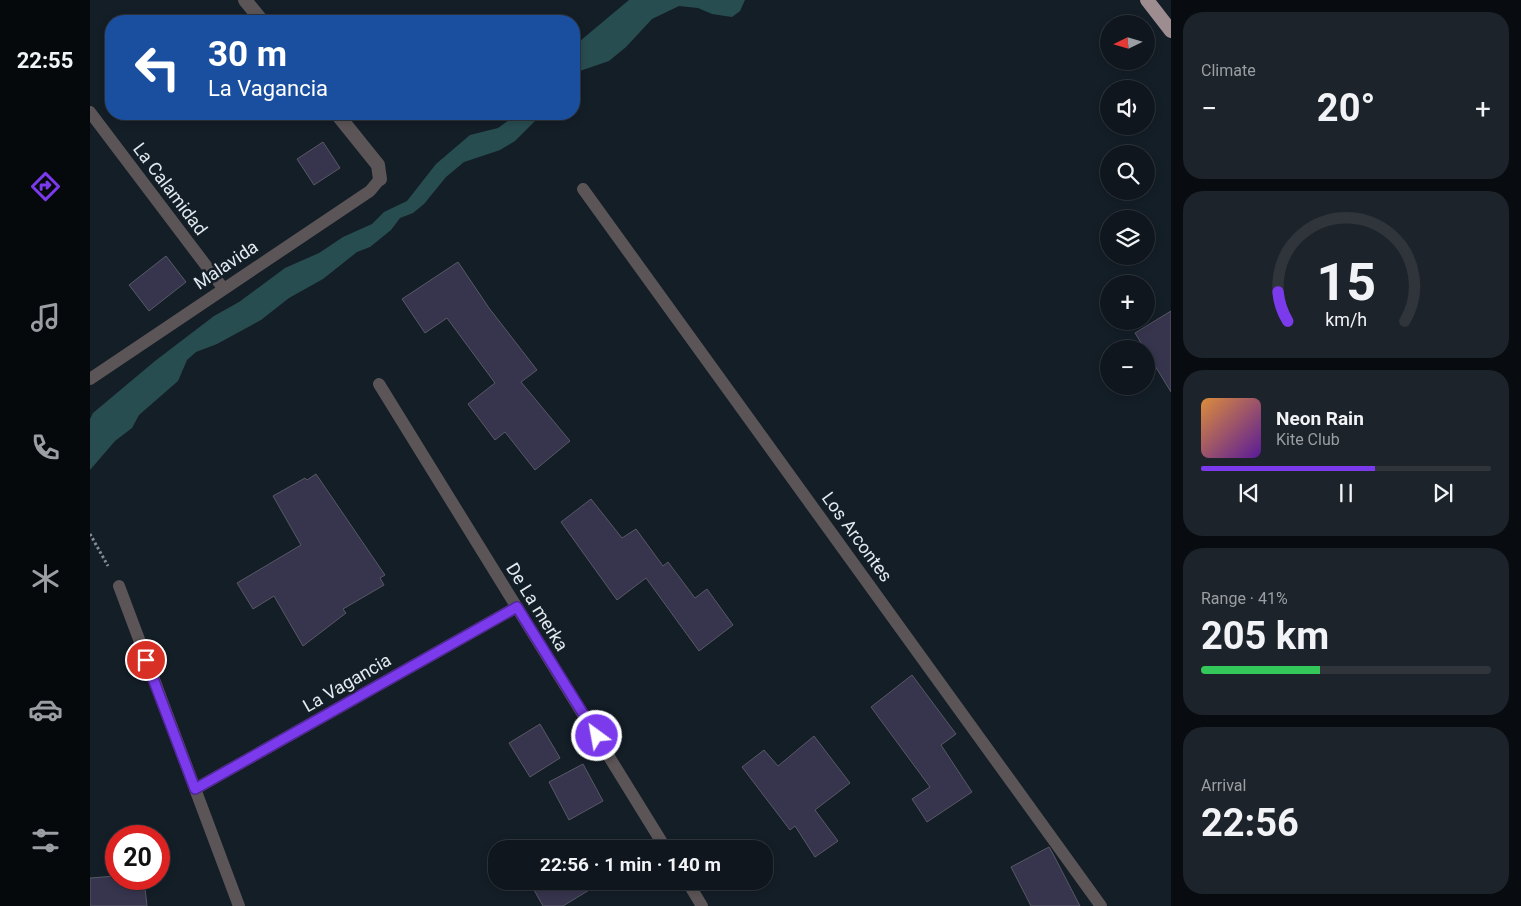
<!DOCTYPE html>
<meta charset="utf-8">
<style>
body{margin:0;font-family:Roboto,sans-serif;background:#1d232a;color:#f1f3f6;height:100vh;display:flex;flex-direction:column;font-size:19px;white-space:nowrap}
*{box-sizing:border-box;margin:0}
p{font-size:16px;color:#9b9fa4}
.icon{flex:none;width:28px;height:28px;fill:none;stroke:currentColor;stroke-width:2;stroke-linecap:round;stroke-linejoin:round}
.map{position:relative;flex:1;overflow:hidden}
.panel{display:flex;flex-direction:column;gap:12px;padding:12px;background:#080c10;width:350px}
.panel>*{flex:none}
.hud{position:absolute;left:15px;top:15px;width:475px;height:105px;border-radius:20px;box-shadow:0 2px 8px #0003,0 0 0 1px #2f353b;background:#1a4fa0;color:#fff;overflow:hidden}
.needle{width:32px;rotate:265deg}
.controls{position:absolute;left:1010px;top:15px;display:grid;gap:10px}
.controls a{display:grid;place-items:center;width:55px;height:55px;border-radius:50%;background:#0f161d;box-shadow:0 2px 8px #0003,0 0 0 1px #2f353b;font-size:25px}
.speed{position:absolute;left:15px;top:825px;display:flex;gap:10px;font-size:25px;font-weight:700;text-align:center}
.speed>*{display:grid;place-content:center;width:65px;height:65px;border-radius:50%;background:#0f161d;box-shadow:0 2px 8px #0003,0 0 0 1px #2f353b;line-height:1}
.speed .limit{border:8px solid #d22;background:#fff;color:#111}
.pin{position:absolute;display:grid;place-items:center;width:42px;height:42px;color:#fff;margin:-21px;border:2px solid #fff;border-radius:50%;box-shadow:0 1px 5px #0007}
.me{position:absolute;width:55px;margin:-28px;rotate:328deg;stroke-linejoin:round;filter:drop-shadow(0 0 4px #0008)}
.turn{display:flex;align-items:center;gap:18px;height:105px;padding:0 20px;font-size:22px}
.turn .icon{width:65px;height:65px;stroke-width:2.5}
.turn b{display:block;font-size:35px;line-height:42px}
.big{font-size:38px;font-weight:700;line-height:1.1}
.panel .card{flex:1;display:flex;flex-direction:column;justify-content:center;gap:8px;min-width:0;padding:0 18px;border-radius:20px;background:#1d232a}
.panel .dial{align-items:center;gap:0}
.dial svg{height:130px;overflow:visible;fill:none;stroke:#2f353b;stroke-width:7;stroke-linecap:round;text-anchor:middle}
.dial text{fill:#f1f3f6;stroke:none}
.song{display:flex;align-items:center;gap:15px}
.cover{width:60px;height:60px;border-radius:8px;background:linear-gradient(135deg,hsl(30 70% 55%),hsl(270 70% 35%))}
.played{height:5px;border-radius:2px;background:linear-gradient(90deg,#7c3aed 60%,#2f353b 60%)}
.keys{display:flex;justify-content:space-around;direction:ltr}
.heat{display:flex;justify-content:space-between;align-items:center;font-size:28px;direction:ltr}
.charge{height:8px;border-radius:4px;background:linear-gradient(90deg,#34c759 41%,#2f353b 0)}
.trip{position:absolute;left:398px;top:840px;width:285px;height:50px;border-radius:20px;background:#0f161d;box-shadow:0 2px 8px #0003,0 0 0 1px #2f353b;font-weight:700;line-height:50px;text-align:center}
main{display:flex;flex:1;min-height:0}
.tab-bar{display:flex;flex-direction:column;width:90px;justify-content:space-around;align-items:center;background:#06090c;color:#9b9fa4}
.tab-bar .icon{width:35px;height:35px}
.tab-bar .active{color:#7c3aed}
.tab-bar b{font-size:22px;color:#f1f3f6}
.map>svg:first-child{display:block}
.water{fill:#284d51}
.building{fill:#37354e;stroke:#585866}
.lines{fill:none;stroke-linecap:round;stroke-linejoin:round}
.path{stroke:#858d94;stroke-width:3;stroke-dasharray:2.5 2.5;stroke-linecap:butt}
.service{stroke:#5c5557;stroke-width:12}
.minor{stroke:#5c5557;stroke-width:14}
.primary{stroke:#9d8d91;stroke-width:14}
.route-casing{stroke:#51269a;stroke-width:12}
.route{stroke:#7c3aed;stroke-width:9}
.labels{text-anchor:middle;stroke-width:5;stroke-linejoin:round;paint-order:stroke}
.street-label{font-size:18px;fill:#e2e9ef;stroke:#141e27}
</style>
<main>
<nav class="tab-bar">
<b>22:55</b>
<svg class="icon active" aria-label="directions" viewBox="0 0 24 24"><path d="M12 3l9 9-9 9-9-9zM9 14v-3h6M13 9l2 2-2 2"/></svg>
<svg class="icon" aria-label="music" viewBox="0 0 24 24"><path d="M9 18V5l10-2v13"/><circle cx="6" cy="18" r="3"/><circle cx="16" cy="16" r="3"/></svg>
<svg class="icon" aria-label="phone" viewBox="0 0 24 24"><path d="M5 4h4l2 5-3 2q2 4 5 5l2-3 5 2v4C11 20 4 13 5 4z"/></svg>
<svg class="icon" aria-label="climate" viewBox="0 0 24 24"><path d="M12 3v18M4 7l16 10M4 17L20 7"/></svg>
<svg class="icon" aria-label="car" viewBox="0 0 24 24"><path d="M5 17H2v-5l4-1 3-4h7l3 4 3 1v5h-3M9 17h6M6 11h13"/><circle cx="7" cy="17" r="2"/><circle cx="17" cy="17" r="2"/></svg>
<svg class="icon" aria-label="filters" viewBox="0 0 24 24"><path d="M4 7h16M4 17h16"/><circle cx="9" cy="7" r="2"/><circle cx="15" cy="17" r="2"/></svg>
</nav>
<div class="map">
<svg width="1081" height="906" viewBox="0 0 1081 906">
<rect width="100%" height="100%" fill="#141e27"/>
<g class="water">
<path d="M539,0H655L650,11L642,17L622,14L608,8L589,6L562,19L536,47L519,61L487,72L484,76V46Z"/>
<path d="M427,114H452L425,141L410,150L374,162L356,177L334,204L323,213L310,218L301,230L280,247L267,252L233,279L199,298L171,320L127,344L106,352L97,360L88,381L49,415L42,428L25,441L0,470V419L3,413L65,361L124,316L149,302L195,268L229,253L253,237L282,224L294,212L317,201L346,164L380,135L408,128Z"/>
</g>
<g class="building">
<path d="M233,142L250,168L224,185L207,159Z"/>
<path d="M76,256L96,282L59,311L39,285Z"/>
<path d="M368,262L399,308L447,370L431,382L480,441L445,470L415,432L405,440L378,404L405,383L357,318L335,333L312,299Z"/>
<path d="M1081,311V392L1045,333Z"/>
<path d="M226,474L295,575L290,578L294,585L253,609L256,613L213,646L184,596L163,609L147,583L211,545L183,496L215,478L217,480Z"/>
<path d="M501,499L532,538L546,529L573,566L578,562L605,598L617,589L643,625L609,651L556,578L527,600L471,522Z"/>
<path d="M822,675L866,734L851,745L882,792L837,822L822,799L840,787L781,707Z"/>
<path d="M450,724L470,758L440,777L419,743Z"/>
<path d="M724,736L760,783L725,810L748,841L725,857L705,826L700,830L652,767L674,750L688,766Z"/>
<path d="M493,764L513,801L479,820L459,782Z"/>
<path d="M959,847L962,852L990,906H941L921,867Z"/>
<path d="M26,876V879H54L57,906H0V878Z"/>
<path d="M439,881H514L473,906H453Z"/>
</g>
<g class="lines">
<path class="path" d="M0,534L18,566"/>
<g class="service">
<path d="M0,112L133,288"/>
<path d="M493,189L1011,906"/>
<path d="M0,379L280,191L290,179"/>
<path d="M289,384L576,849"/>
<path d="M29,586L149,906"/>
<path d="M105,789L427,607"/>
<path d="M597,881L612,906"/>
</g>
<g class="minor">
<path d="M155,0L172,21"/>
<path d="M247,114L288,165L290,179"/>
</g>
<path class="primary" d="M1057,0L1081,31"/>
</g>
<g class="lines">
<defs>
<path id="route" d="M56,660L105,789L427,607L507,736"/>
</defs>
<use href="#route" class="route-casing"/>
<use href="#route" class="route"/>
</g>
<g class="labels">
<g class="street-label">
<text transform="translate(80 189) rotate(53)" y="6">La Calamidad</text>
<text transform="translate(136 265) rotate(-34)" y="6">Malavida</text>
<text transform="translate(767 537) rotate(54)" y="6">Los Arcontes</text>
<text transform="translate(447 607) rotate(58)" y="6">De La merka</text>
<text transform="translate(257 683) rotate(-30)" y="6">La Vagancia</text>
</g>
</g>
</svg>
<div class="controls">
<a><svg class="needle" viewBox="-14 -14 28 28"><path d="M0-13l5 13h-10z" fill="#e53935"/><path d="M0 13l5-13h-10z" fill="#9b9fa4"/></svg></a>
<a><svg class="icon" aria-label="sound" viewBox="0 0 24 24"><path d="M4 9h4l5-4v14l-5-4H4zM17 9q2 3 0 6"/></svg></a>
<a><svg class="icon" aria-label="search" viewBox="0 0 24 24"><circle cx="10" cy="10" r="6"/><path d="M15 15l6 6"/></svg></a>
<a><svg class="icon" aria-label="layers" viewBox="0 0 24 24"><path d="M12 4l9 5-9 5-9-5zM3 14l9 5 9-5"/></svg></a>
<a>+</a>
<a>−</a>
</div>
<div class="speed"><div class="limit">20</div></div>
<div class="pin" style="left:56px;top:660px;background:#d93025"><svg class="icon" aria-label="arrive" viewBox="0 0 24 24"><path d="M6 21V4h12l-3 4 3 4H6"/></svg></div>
<svg class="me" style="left:507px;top:736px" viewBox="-20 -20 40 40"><circle r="17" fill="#7c3aed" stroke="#fff" stroke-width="3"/><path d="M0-11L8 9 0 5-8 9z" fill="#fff"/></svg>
<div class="trip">22:56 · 1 min · 140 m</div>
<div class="hud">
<div class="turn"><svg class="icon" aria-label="left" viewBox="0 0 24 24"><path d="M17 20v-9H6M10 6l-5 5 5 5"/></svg><div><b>30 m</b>La Vagancia</div></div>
</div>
</div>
<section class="panel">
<div class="card"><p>Climate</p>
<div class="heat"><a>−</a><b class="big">20°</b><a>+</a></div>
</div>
<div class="card dial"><svg viewBox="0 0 100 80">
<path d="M14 69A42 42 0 1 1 86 69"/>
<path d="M14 69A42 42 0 0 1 8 51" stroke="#7c3aed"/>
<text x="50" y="56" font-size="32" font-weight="700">15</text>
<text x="50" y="72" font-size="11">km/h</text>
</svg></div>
<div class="card">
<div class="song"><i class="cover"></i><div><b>Neon Rain</b><p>Kite Club</p></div></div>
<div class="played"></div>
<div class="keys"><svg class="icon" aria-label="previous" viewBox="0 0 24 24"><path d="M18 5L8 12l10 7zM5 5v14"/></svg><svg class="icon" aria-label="pause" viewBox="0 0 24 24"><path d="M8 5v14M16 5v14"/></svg><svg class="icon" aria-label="next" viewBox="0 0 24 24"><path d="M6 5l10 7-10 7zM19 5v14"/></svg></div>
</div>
<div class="card"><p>Range · 41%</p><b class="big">205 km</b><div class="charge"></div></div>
<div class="card"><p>Arrival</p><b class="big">22:56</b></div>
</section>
</main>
